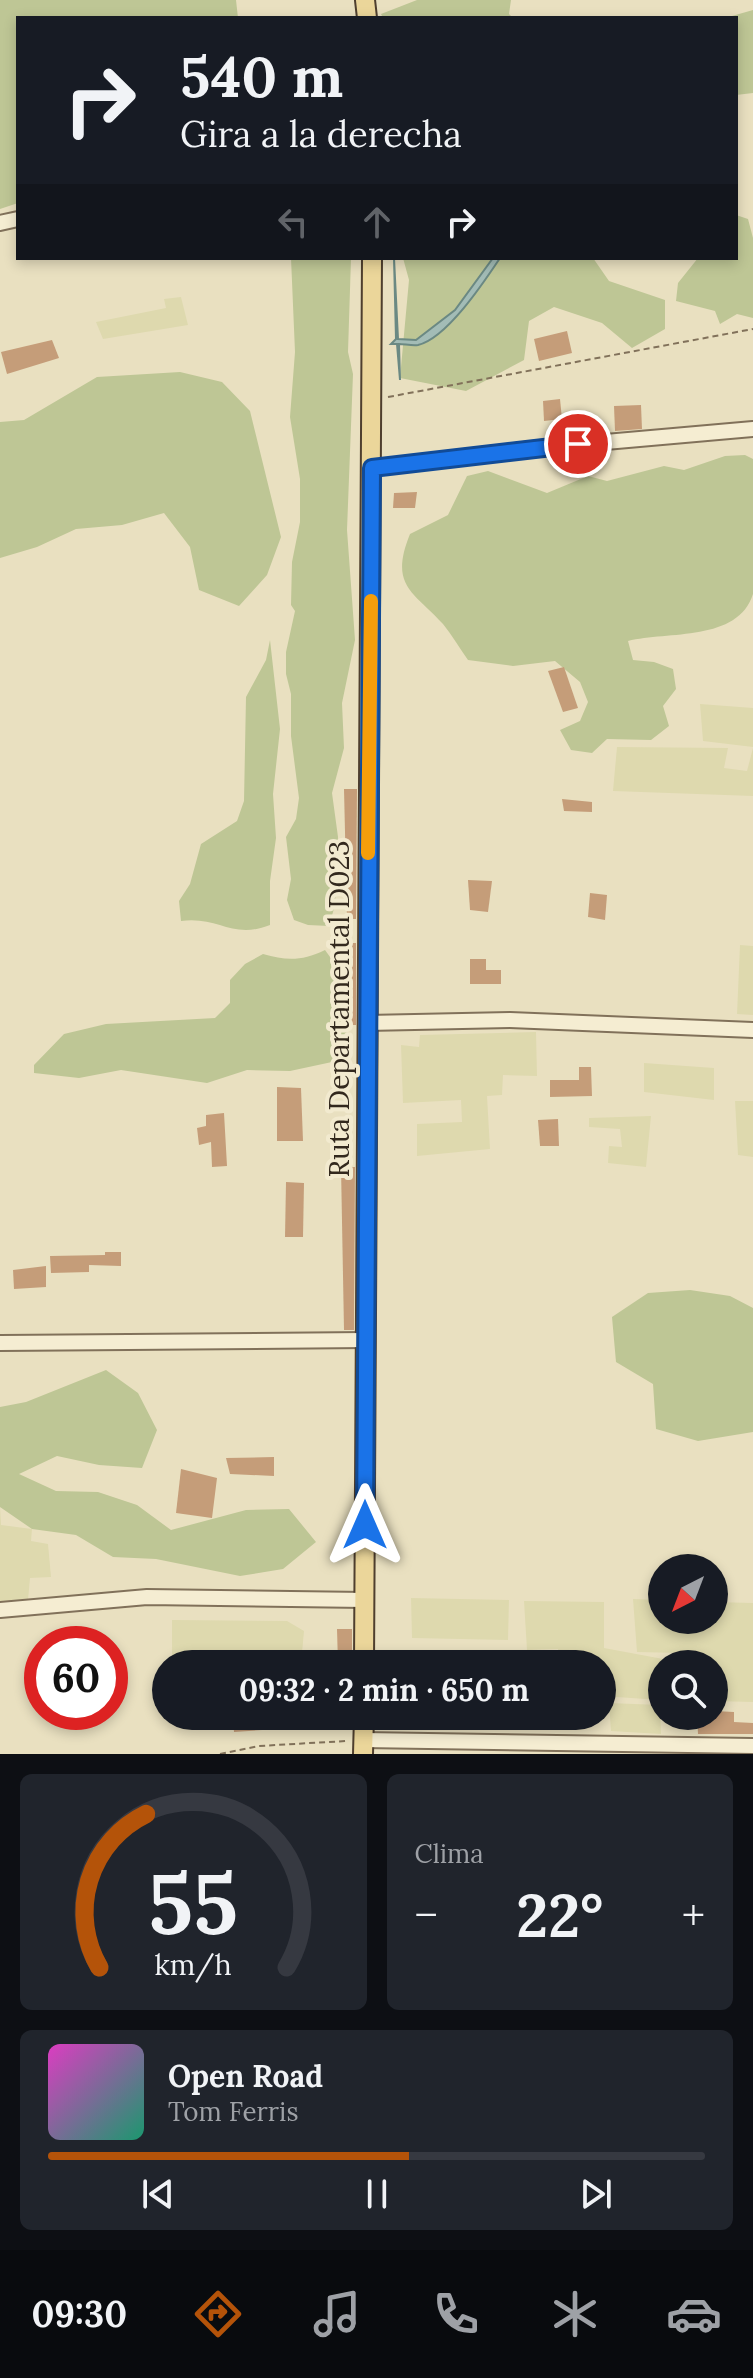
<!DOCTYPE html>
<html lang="es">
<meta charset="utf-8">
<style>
body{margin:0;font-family:Lora,serif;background:#20242c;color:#f1f3f6;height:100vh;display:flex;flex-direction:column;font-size:30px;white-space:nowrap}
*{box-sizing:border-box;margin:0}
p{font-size:26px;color:#9ea1a6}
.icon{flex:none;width:44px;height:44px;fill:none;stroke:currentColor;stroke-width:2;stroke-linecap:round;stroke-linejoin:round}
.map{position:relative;height:1754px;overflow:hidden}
.sheet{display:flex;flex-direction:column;gap:20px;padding:20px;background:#0d0f14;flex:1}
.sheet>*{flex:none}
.hud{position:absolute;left:16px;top:16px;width:722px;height:244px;border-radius:0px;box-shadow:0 4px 12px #0003;background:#171b24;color:#f1f3f6;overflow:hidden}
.needle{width:52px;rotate:222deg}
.tools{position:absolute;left:648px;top:1554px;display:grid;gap:16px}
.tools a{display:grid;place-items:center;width:80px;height:80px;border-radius:50%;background:#171b24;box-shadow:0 4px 12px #0003;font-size:40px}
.speed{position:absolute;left:24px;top:1626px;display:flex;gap:16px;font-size:40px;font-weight:700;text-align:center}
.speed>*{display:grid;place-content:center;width:104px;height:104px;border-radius:50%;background:#171b24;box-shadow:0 4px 12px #0003;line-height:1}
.speed .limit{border:12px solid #d22;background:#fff;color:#111}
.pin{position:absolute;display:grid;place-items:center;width:68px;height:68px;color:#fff;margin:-34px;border:4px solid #fff;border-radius:50%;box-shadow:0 2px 8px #0007}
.me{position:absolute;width:88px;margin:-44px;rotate:0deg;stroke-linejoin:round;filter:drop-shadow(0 0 6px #0008)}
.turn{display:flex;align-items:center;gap:28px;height:168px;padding:0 32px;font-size:36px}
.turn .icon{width:104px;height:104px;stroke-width:2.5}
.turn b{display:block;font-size:56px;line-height:68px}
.lanes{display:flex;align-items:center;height:76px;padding:0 32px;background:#0003;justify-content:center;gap:40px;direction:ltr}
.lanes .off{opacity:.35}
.big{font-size:60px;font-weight:700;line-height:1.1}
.sheet .tile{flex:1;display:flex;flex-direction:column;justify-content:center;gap:12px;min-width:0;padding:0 28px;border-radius:12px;background:#20242c}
.sheet .dial{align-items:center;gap:0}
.dial svg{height:208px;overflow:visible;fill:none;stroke:#363941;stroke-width:7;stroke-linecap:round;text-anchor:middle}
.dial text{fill:#f1f3f6;stroke:none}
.song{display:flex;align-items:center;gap:24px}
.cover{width:96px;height:96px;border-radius:12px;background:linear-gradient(135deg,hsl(310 70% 55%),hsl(160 70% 35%))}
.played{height:8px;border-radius:4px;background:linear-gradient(90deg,#b45309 55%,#363941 55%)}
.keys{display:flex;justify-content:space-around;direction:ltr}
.heat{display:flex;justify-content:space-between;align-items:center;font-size:44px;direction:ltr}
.sheet .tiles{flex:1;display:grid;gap:20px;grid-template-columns:1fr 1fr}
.tile:last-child{grid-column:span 2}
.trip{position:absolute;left:152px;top:1650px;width:464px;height:80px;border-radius:40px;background:#171b24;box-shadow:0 4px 12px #0003;font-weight:700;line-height:80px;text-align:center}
.tabs{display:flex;height:128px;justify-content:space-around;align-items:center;background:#090b0e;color:#9ea1a6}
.tabs .icon{width:56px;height:56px}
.tabs .selected{color:#b45309}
.tabs b{font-size:36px;color:#f1f3f6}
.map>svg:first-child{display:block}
.farmland{fill:#ded9ae}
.green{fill:#bec695}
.water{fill:#a3bcb6;stroke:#6b8983;stroke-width:2}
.building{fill:#c59d79}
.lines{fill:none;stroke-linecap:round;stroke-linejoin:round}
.minor-casing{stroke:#81715a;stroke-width:18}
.major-casing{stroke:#4f3f2e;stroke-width:22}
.path{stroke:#81715a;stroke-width:2;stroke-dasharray:6 4;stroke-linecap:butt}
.minor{stroke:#f5edd2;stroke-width:14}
.major{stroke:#ebd69a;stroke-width:18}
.route-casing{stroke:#114b97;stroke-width:20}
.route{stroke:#1a73e8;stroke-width:14}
.slow{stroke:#f59e0b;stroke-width:14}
.labels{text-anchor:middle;stroke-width:8;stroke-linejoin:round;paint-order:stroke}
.street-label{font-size:28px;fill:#32281d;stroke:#f2eacf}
</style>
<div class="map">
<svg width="753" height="1754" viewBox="0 0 753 1754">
<rect width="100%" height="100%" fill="#e9e0c0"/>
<g class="farmland">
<path d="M181,297L188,325L103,339L96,322L166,308L164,299Z"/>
<path d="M700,704L753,708V747L703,741Z"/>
<path d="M617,747L728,748L724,768L747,771L753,748V796L613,791Z"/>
<path d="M740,945L753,946V1015L737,1014Z"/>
<path d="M536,1032L537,1076L503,1075L502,1095L487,1096L490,1149L417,1156V1124L462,1122L461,1100L403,1103L401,1045L419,1047L420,1035Z"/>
<path d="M644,1063L714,1068V1100L644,1092Z"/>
<path d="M735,1101H753V1157L738,1155Z"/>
<path d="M651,1116L646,1167L608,1163L609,1146L622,1147L620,1129L589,1127V1118Z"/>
<path d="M0,1507L1,1525L32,1529L31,1541L48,1544L51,1577L30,1578L28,1600L0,1602Z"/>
<path d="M411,1598L509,1600L508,1640L412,1638Z"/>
<path d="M633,1599L662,1600V1620H714V1602L753,1603V1702L714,1701V1664H682V1653L637,1652Z"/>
<path d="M524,1601L604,1602V1648L663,1659L660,1700L602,1696V1664H561L558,1649L527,1650Z"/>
<path d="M172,1620L287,1621L304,1631L301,1664H240L241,1653L172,1661Z"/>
<path d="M609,1703L660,1705L661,1734L611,1731Z"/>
</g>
<g class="green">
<path d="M0,0H236L238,18H18V203L0,209Z"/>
<path d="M417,0H511L509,14L513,18H383L381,14Z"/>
<path d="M753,10V93L736,95V18H725Z"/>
<path d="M736,215L748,219L753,238V318L737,314L720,324L715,311L676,301L678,283L698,258H736Z"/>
<path d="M291,258H351L348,352L353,374L347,530L355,640L342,703L344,748L332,793L338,837L335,905L329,926L308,925L294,920L287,900L291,879L286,837L296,819L299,798L291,736V694L286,674V652L295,611L291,605L292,562L300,522V479L290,417L295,352Z"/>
<path d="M403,258H593L609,281L665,300V329L632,348L602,323L554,307L529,321L524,360L466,391L400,378L409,280Z"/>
<path d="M180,372L222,382L250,411L281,537L267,575L239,606L199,590L190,547L164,513L122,525L76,529L37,547L0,558V422L24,420L97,377Z"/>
<path d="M745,455L753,459V594C738,642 668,631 628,641L633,660L654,662L673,669L676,689L663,706L669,726L651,740L607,739L592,753L571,750L560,730L580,721L588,702L580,682L555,661L513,666L468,660C460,649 452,635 443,624C413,591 389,586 410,534L448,515L467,476L488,471L547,493L588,476L607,481L664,466L684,470L725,456Z"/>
<path d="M270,640L280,729L273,794L276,838L270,881V925C232,940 219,916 181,921L179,901L190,884L201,844L237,821L244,801L246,697L266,660Z"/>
<path d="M325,950L338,968L332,1008L345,1025L349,1048L332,1062L290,1071L247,1070L207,1083L121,1070L79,1078L34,1073V1065L64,1034L106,1024L215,1018L230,1003V980L245,964L263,954C287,961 302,961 325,950Z"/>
<path d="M690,1290L730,1296L753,1308V1432L698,1441L656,1429L653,1384L616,1362L612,1317L648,1293Z"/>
<path d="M106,1370L138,1393L157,1430L142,1468L99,1465L57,1456L19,1474L56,1491L98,1492L137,1505L171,1530L246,1510L289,1509L316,1542L283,1569L240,1576L156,1559L113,1557L76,1535L32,1529L0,1507V1407L26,1402Z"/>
</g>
<path class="water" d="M394,258L398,339L416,340L455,310L493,258H500C484,282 447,338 418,345C413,346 404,344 399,344L400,380L397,344H391L396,339Z"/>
<g class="building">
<path d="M567,331L572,353L539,361L534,339Z"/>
<path d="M52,340L59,358L7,374L1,352Z"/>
<path d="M560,399L562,419L544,421L543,401Z"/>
<path d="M641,405L642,429L615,431L614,406Z"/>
<path d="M417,492L415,508H393L394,493Z"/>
<path d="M564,667L578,708L563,712L548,671Z"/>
<path d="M344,789H357L356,919H347Z"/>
<path d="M562,799L592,802V812L564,811Z"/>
<path d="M468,880L492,881L488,912L470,910Z"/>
<path d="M590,893L607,895L605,920L588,917Z"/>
<path d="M342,943H356V1025H344Z"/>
<path d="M470,959H486V970H501V984H470Z"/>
<path d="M579,1067H591L592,1096L550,1097V1080H579Z"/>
<path d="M277,1087L301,1088L303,1141H277Z"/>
<path d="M224,1113L227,1166L212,1167L211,1142L199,1145L197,1128L206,1126V1115Z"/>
<path d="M558,1119L559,1146H540L538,1120Z"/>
<path d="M341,1167H355L354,1330H344Z"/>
<path d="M286,1182L304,1183L303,1237H285Z"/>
<path d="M105,1252H121V1266L89,1265V1272L51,1273L50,1256L105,1255Z"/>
<path d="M46,1266V1287L14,1289L13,1270Z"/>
<path d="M274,1457V1476L230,1474L226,1458Z"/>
<path d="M181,1469L217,1478L212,1518L176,1513Z"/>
<path d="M337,1629H352V1664H338Z"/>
<path d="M715,1711L734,1712V1722L753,1723V1734H698L697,1716H715Z"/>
<path d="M261,1716L262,1730L234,1732L233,1717Z"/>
</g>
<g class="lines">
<defs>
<g id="minor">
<path d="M0,223L18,219"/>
<path d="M372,468L549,447L753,429"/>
<path d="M367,1023L510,1020L753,1030"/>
<path d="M0,1343L366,1340"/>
<path d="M0,1610L147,1597L365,1600"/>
<path d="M363,1740L753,1746"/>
</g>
<g id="major">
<path d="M365,0L367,18"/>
<path d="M364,1664L372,258"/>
<path d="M363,1754L364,1716"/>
</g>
</defs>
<use href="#minor" class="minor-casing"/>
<use href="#major" class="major-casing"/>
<g class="path">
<path d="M388,397L753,329"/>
<path d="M220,1754L259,1746L346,1741"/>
</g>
<use href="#minor" class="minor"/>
<use href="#major" class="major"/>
</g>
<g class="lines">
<defs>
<path id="route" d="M365,1525L372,468L578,444"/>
</defs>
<use href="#route" class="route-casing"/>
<use href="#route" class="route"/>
<path class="slow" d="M368,853L371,601"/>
</g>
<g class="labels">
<g class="street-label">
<text transform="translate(339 1009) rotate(-90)" y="10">Ruta Departamental D023</text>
</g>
</g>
</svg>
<div class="tools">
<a><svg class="needle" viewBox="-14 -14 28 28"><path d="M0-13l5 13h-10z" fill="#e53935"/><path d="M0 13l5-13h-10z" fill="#9ea1a6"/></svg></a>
<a><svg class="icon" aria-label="search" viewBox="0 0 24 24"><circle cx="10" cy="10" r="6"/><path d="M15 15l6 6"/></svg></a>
</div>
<div class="speed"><div class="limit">60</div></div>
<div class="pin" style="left:578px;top:444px;background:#d93025"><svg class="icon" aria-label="arrive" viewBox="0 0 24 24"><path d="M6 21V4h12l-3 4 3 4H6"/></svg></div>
<svg class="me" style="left:365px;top:1525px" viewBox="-20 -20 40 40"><path d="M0-17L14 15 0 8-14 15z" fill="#1a73e8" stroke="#fff" stroke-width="4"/></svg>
<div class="trip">09:32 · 2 min · 650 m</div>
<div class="hud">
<div class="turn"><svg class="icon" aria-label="right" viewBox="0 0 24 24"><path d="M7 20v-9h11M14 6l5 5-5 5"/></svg><div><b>540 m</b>Gira a la derecha</div></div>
<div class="lanes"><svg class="icon off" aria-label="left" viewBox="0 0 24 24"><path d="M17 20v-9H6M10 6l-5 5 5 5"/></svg><svg class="icon off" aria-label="ahead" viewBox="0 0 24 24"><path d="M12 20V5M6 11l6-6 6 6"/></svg><svg class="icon" aria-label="right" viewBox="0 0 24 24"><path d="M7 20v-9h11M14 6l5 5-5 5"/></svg></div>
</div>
</div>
<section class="sheet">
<div class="tiles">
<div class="tile dial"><svg viewBox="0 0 100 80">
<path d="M14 69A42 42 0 1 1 86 69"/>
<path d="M14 69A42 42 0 0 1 32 10" stroke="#b45309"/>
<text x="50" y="56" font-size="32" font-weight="700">55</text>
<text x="50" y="72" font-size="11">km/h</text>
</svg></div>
<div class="tile"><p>Clima</p>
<div class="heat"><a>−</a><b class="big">22°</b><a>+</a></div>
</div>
<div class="tile">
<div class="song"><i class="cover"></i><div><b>Open Road</b><p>Tom Ferris</p></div></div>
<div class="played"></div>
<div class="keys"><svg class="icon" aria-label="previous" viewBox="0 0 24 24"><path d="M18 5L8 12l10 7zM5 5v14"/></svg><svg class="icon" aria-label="pause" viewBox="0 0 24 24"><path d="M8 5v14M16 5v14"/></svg><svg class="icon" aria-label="next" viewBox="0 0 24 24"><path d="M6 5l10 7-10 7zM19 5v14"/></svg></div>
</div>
</div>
</section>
<nav class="tabs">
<b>09:30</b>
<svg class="icon selected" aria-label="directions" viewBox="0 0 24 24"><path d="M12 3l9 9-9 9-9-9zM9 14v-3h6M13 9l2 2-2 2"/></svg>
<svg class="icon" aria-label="music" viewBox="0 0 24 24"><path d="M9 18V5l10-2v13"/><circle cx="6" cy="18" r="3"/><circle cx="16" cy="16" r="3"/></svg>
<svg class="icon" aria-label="phone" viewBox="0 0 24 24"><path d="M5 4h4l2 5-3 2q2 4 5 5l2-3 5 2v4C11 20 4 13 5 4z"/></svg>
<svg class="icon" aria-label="climate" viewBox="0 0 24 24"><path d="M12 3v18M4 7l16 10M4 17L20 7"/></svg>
<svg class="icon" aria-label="car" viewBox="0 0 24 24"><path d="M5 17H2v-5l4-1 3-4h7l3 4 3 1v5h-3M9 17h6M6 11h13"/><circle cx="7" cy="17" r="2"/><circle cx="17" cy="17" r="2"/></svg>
</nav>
